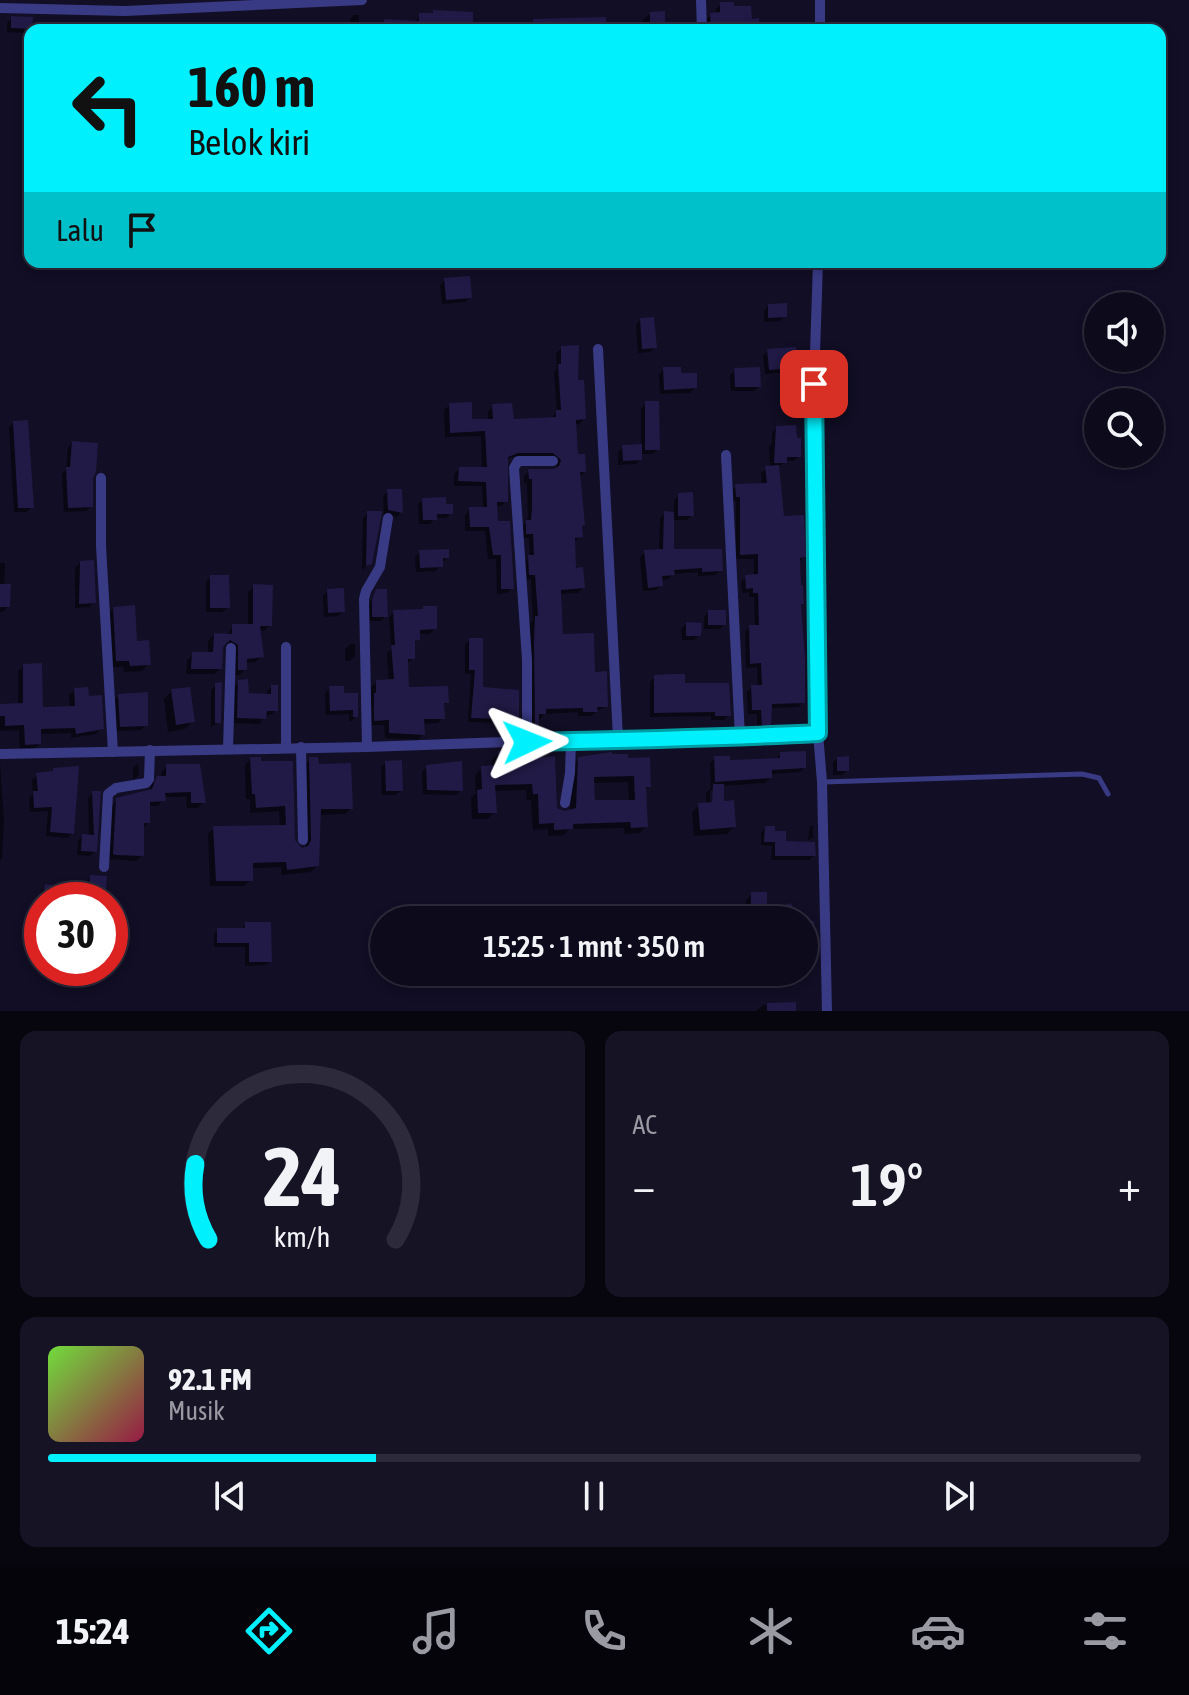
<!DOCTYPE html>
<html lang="id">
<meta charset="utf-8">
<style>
body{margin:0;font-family:"Asap Condensed",sans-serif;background:#161325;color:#f1f3f6;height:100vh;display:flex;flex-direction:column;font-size:30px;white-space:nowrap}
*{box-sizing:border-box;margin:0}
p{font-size:26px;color:#9a9aa3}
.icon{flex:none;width:44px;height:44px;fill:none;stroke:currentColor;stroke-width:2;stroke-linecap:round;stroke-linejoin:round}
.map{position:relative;height:1011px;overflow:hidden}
.panel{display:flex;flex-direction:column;gap:20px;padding:20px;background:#07060f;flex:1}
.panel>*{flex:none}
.banner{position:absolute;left:24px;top:24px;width:1142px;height:244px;border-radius:16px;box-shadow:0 4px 12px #0003,0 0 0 2px #2d2b3b;background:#00f1fd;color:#111;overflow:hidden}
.buttons{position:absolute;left:1084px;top:292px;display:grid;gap:16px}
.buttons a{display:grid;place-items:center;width:80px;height:80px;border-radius:50%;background:#0d0a1c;box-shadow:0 4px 12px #0003,0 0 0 2px #2d2b3b;font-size:40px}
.speed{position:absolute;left:24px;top:882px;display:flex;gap:16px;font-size:40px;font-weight:700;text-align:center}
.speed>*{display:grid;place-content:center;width:104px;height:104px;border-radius:50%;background:#0d0a1c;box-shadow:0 4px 12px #0003,0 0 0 2px #2d2b3b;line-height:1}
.speed .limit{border:12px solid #d22;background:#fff;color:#111}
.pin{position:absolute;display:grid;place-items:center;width:68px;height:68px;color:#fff;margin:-34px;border-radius:16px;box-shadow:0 4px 12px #0006}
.me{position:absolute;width:88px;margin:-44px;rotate:88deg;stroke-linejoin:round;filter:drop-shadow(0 0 6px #0008)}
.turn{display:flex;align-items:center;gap:28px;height:168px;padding:0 32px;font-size:36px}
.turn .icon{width:104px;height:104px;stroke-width:2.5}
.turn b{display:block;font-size:56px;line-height:68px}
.then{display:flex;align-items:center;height:76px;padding:0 32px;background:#0003;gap:16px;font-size:30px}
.big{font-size:60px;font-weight:600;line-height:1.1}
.panel .tile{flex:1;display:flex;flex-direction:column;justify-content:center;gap:12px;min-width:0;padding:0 28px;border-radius:16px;background:#161325}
.panel .dial{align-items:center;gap:0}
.dial svg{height:208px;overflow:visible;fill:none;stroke:#2d2b3b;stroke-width:7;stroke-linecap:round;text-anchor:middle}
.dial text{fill:#f1f3f6;stroke:none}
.song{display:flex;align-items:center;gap:24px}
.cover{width:96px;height:96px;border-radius:12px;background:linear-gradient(135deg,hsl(100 70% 55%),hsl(340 70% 35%))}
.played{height:8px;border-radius:4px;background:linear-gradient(90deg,#00f1fd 30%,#2d2b3b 30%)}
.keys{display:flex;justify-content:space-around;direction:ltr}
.heat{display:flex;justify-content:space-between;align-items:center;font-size:44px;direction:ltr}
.panel .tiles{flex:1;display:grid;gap:20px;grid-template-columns:1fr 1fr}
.tile:last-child{grid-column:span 2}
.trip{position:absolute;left:370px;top:906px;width:448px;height:80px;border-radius:40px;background:#0d0a1c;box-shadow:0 4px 12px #0003,0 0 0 2px #2d2b3b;font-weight:600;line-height:80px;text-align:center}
.tabs{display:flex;height:128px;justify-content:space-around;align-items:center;background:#05040b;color:#9a9aa3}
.tabs .icon{width:56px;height:56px}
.tabs .selected{color:#00f1fd}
.tabs b{font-size:36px;color:#f1f3f6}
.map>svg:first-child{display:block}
.shadow{fill:#0007;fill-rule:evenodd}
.building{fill:#211a46;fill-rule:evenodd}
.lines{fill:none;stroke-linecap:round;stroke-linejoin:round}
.lane{stroke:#393a84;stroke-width:5}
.street{stroke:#393a84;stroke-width:10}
.route-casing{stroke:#009da4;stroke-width:20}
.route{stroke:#00f1fd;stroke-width:14}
</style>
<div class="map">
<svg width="1189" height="1011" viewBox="0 0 1189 1011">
<rect width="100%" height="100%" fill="#110e25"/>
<g class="shadow">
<path d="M721,4L732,8L758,30H706V20L711,15L716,14V9Z"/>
<path d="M434,12L471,25L467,30H380L385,21L415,23L420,15H431Z"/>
<path d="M650,14L663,30H643L642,21Z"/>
<path d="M354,15H359V30H350V19Z"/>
<path d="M12,18L30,28L25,33L7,32V23Z"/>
<path d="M445,280L470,298L465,302L442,304L440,285Z"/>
<path d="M768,306L785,316L780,321L764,322V311Z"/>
<path d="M640,320L655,347L650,352L638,353L636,325Z"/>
<path d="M562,348L576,382L584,419L579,424H575L576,456L584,472L579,477L581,537L573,542L574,570L583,588L578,593L559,594L561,636L593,674L606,706L590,716H578V712L544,714L532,730L529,648L530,623L533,620L531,579L525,580L524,562L530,556L529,538H522L521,527L527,522L528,516L527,483H524V476L529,471L555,470L557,466L551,458L511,457L506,460V501L501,506H495L496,523L512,588L507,593L497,594L496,559H488L485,531H465V515L470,509H483L482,486H454V474L459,469H482L481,436L445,437L444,410L450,405L471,421H488V411L493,406L512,421L551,418L557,412L554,372L557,369L556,353Z"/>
<path d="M768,351L795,368L790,372L765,374L763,356Z"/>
<path d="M664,369L679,375L695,388L690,393L660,394L659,374Z"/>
<path d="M735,370L759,386L754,391H731L730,375Z"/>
<path d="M646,403L658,449L653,454H640V460L636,464L618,465V452L623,447L641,446V408Z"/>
<path d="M14,423L32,507L27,512H14L9,427Z"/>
<path d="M776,428L799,456L794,461H786L778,467L782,518L804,557L798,563L803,702L798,707L770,708L769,727L764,732H757V714H748L747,692L752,687H758L757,667L746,668L745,632L750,627H755L754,597H749V592L742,593L741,582L746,577L754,576V559H736V501H732L731,491L736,486L762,485L761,473L770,467L769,446L772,443V433Z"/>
<path d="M72,443L91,478V506L86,511L64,512L62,474L66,470L68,448Z"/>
<path d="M388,491H400L401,513L396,517L384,515L383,496Z"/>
<path d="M679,495L692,515L687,520H672V551L721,570L716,575L698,576V572L673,574L668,579L660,580L661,585L656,590L643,591L640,557L645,552L659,551L660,518L665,513L674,514V500Z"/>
<path d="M423,500L444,506L451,513L446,518H435L430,524H419L418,504Z"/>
<path d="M368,513L370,563L362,570L363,518Z"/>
<path d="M420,552L447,557L436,571L416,572L415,557Z"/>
<path d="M0,563H5L4,586L8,606L3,612H0Z"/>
<path d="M80,563L94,602L89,607L75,608V568Z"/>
<path d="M211,577L228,607L223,612H206V582Z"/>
<path d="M254,586L270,625L264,631H259L262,656L256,662L245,663V669L240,675H233V651L223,645L220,669L214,674H186L187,660L193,654H208V641L214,635L227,636L233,626H248V592Z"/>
<path d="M328,591L343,611L338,616L324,617L323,596Z"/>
<path d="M377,591L386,616L381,621H368V606Z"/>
<path d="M113,609L149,664L142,671L124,672L123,667H110L106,616Z"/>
<path d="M394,612L435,628L430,634H418V640L413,645V658L408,663L407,689L447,702L442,706L443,718L438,723L422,724L423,734L418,740L385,738L384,725H370L371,687L377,682H389L387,653L391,649L389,617Z"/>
<path d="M709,612L724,624L720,629H704V617Z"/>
<path d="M686,624L699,635L694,640H682L681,629Z"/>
<path d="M469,640L481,689L516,692L517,725L512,730L511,723L468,722L471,674H465V645Z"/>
<path d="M350,644H355V656L350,661H345V649Z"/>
<path d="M24,666L41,709L70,708L69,695L75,690L87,698L102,728L96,734L71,738V733L39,734V744L34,749L20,750L19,730L0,731V696V706L18,705V671Z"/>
<path d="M655,677L683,685L729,715L724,720H711V716L650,717V682Z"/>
<path d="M239,682L247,695L267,696V692L271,687L276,710L271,715H264L260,724L233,723L234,687Z"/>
<path d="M216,685L219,722L211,727V690Z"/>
<path d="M330,688L342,695H356V716L352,721H349V714L326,715L325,693Z"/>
<path d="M172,691L193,721L185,729L168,732L164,699Z"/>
<path d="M118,696L146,725L141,730L115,731L114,701Z"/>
<path d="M499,753L508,763L553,758L555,810L564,813L570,811L572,766L579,759L610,755L649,786L644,791L646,826L640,833L625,834L624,828L569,829L564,835L548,836V829L533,830L531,800H527L526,790L494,791V812L488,819H472L471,798L476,793L475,775L482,768L492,767V760ZM628,782L629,802L593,801V783Z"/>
<path d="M781,754L804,768L800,772L770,774V778L765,783L722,786V803L734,826L727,834L694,836L692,812L699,805L706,804V793L711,788L710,763L715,758L728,762L775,760ZM710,790H714L710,812Z"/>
<path d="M251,759L259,763H291L293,841L302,850L306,848L304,765L310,759L351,808L345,814L319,815L318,865L311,872L282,875L281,867L251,868V880L244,886H210L208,834L214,828L280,827L279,811L250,813V799H246L245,765Z"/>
<path d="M837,759L847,770L842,775H833V763Z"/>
<path d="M0,763L4,820L2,858L0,860Z"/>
<path d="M138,763L139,775L133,780V768Z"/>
<path d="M385,763L401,790L396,795H382L381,768Z"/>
<path d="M167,766L203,802L198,808H187L186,797H164L158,806H148V823L142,829V855L136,861L108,859L111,806L117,800L149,791L152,784L161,778V772Z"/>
<path d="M427,767L461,790L456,795L423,794L422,772Z"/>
<path d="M54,770L72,833L67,838L46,836L48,811L30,812L29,798L33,794L32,780L37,775L50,774Z"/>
<path d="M93,793L95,851L90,856L77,855L78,841L83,836L89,837L88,798Z"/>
<path d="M810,826H813V838L808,840Z"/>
<path d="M766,828L784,843L814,855L809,860H771L772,846L761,845V832Z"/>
<path d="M91,877L104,889L99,894H85L86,882Z"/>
<path d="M46,887L74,900H42V908H39L41,891Z"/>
<path d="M752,894L765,914L789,906L794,920H752L751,915H746V900Z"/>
<path d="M727,917L728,920H710L712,919Z"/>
<path d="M246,924L270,961L266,965L245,966V947H214V934L218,930H241Z"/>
<path d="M794,1004L793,1011H756L763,1005Z"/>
</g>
<g class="building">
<path d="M720,2H734V6H751L752,19L759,18L760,30H711L710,13L720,12Z"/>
<path d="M433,10L473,12V26H463V30H384V19L419,21V13H433Z"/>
<path d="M665,11V30H650V12Z"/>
<path d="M11,16L33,17L32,29L11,28Z"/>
<path d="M606,17V30H533V19Z"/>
<path d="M470,276L472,298L446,300L444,278Z"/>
<path d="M787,303V317L768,318V304Z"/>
<path d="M654,317L657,348L642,349L640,318Z"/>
<path d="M579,345L578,380H584L586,419L576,420L578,454H585L586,472H580L585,525L582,526L583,537L575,538L576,568L583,567L585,588L561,590L563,634L594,633L595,672L607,671L608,707H597L598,712H583V708L546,709V714H539V726H535L534,641L535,616H538L535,575H529L528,555H534L533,534H526V520H531L532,510V479H529L528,469H554L559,466L561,460L553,453H518L508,457V502H497L498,521H510L514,589H501V555H493L489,527H470L469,507H487L486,482L458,481L459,467H487L485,431L450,433L449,403L472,402V419H493L492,404L512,403L514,419L556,417V410H561L558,364H561V346Z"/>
<path d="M796,347L797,368L769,370L767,349Z"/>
<path d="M663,367H681V373H697V388L664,390Z"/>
<path d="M760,367L761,387H735L734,368Z"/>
<path d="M645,401H659L660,450H645Z"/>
<path d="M28,420L34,508H18L13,421Z"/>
<path d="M796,425L797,438H801V457H787V463H774L776,426Z"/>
<path d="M72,441L98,443L96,472L93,478V507L68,508L66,467H70Z"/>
<path d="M642,444V460L623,461L622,445Z"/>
<path d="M779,465L784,516L804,515L806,557L800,558L801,585H803L804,604H801L805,658V703L772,704L771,728H762L761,710H752L751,685H762L761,663L750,664L749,625H759L758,593H753V588L746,589L745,575L758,574V554L740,555V497H736L735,484L767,483L765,466Z"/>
<path d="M387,489H402L403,513L388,510Z"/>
<path d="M693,492L694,516H678V493Z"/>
<path d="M446,497V504H453V514H437V520H423L422,498Z"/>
<path d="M367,511H382V513L372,564L366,566Z"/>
<path d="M664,511L674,512V549H722L723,571L702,572V568L674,570L675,575L662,576L663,586L648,588L644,550L663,549Z"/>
<path d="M449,549V558H443V567L420,568L419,550Z"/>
<path d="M94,560L96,603L79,604L80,561Z"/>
<path d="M210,575H229L230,608H210Z"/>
<path d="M0,584H11L10,607H0Z"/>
<path d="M253,584L273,585L272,626H260L264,657L247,659V670H238V645L230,640L223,647L222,669H191L192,652H213L214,633L232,634V624H253Z"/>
<path d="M344,588L345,612L328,613L327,589Z"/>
<path d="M376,589H387L388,617H372V600Z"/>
<path d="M135,605L137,641L149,640L151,665L130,666L129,661H116L113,607Z"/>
<path d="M423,606H437V629L420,630V640L415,641V659H408L409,687L448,686L449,703H444L445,719H424L425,735L389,733V720L374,721V693H376V680L394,679L391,645H395L393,610L423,609Z"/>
<rect x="708" y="610" width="18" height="15"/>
<path d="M686,622L702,623L701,636H686Z"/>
<path d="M469,638H483V687L519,690V726H515V719L471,718L475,670H469Z"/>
<path d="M42,663L43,707L75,706L74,688L88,687L89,696L102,695L104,729L76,734L75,728L41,729V744L25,745L24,725L5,726V716H0V704L23,703V664Z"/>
<path d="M672,674H685V683H729L731,716H715V712L654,713V675Z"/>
<path d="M248,679L249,693L271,694V685H278V711H267L266,719L237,718L238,680Z"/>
<path d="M222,682L221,723H215V683Z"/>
<path d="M329,686H344V693H358V717H353V710L330,711Z"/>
<path d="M190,687L195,722L176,725L171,689Z"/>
<path d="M148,692V726L120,727L118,694Z"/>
<path d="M510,750V761L555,756L557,808L564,811L576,808L578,757L612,752V754H628V758L650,757L651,787H646L648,827L631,828L630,822L573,824V829L554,830V823L539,824L538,794H533L532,784L495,785L497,813H478L477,790L482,789L481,766L498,765V751ZM634,776L635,800H595L594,777Z"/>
<path d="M806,751V768L772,770V778L715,782L714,756H730V760L780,758V752Z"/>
<path d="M849,756V771H837V757Z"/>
<path d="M250,757H261V761H293L295,840L302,848L308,846L311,840L309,757H318L319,764L351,763L353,809H321L319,866L287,870L286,862L253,863V881H216L213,826L286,825L285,806L256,808L255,794H252Z"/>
<path d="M402,760L403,791H386L385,761Z"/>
<path d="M462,761L463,791L427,790L426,765Z"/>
<path d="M166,764H200L206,803H191V792L165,793L166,801L150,802V823H144V856L116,855L113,854L116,798L152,789L157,776H166Z"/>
<path d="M79,766L74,834L50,832L52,807L34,808L33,791H38L36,773L53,771V768Z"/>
<path d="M713,784H724V801L734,800L736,827L700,830L698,803L712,802Z"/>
<path d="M92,791H101L97,852L81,851L82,834L94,835Z"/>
<path d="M765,826H775V831H786V841L815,842L816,856H775V842H764Z"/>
<path d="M90,875L107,876L106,890H89Z"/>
<path d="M45,884L77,889L76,900H43Z"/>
<path d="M751,892H767V911L791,903L795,915L781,920H745L756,914V911H751Z"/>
<path d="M814,921L816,960H804V922Z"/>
<path d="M245,922H271L272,962H249V943H217V928H245Z"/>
<path d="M796,1002V1011H767V1003Z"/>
</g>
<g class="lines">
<path class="lane" d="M823,782L1082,774L1099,778L1108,794"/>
<g class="street">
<path d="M701,0L702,30"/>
<path d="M0,8L125,11L362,0"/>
<path d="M820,30V0"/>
<path d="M818,262L814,384L818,733L822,782L827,1011"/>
<path d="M598,349L618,738"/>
<path d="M726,455L740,737"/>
<path d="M101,478V546L113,752"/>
<path d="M527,742V660L514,468L518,461H553"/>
<path d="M301,747L303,840"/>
<path d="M367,747L364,599L366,591L380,567L388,518"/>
<path d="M286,748V647"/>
<path d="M228,749L231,648"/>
<path d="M0,754L367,747L618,738L691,740L818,733"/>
<path d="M565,803L570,773L571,741"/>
<path d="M104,867L108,794L116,788L146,783L149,779L150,750"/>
</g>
</g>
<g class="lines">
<defs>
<path id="route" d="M527,742C624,740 721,738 818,733L814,384"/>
</defs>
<use href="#route" class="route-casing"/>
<use href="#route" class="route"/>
</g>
</svg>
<div class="buttons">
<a><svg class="icon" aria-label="sound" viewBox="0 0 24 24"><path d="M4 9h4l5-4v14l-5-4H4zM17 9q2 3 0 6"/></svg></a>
<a><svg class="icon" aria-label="search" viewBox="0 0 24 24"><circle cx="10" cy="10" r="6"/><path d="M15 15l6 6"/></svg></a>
</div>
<div class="speed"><div class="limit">30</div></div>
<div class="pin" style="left:814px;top:384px;background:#d93025"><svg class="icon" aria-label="arrive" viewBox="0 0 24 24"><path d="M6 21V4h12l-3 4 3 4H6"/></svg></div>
<svg class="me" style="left:527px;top:742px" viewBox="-20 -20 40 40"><path d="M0-17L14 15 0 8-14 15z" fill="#00f1fd" stroke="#fff" stroke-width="4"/></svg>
<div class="trip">15:25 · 1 mnt · 350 m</div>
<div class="banner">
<div class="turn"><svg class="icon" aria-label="left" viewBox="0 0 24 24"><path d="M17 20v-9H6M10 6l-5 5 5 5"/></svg><div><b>160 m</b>Belok kiri</div></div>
<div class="then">Lalu<svg class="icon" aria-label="arrive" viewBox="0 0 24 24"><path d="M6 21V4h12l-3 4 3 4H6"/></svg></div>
</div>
</div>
<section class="panel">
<div class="tiles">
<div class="tile dial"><svg viewBox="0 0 100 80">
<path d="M14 69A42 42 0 1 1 86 69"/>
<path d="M14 69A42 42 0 0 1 9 40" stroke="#00f1fd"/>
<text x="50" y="56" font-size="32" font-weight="700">24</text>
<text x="50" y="72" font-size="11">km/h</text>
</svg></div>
<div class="tile"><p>AC</p>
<div class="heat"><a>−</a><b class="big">19°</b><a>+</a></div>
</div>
<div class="tile">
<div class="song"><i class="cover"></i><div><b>92.1 FM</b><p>Musik</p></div></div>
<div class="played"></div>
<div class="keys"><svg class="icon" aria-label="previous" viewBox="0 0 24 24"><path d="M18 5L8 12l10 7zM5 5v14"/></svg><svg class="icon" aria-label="pause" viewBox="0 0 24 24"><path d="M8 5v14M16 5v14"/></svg><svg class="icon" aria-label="next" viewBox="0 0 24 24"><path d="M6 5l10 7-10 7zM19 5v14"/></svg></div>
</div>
</div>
</section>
<nav class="tabs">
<b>15:24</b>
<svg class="icon selected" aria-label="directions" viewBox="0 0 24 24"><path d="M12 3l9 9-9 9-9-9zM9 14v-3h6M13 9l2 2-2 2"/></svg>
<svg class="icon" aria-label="music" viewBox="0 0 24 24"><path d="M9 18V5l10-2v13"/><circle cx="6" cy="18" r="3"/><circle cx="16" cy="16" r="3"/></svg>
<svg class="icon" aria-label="phone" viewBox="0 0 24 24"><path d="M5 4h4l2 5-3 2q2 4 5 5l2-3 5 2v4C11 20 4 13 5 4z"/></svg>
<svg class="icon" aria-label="climate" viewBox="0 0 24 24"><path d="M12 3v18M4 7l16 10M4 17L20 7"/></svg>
<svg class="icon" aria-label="car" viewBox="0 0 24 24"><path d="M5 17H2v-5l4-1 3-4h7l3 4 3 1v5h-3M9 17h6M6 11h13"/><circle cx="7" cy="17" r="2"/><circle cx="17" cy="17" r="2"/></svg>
<svg class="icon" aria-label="filters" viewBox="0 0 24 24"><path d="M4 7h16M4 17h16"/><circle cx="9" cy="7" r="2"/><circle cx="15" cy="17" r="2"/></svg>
</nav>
